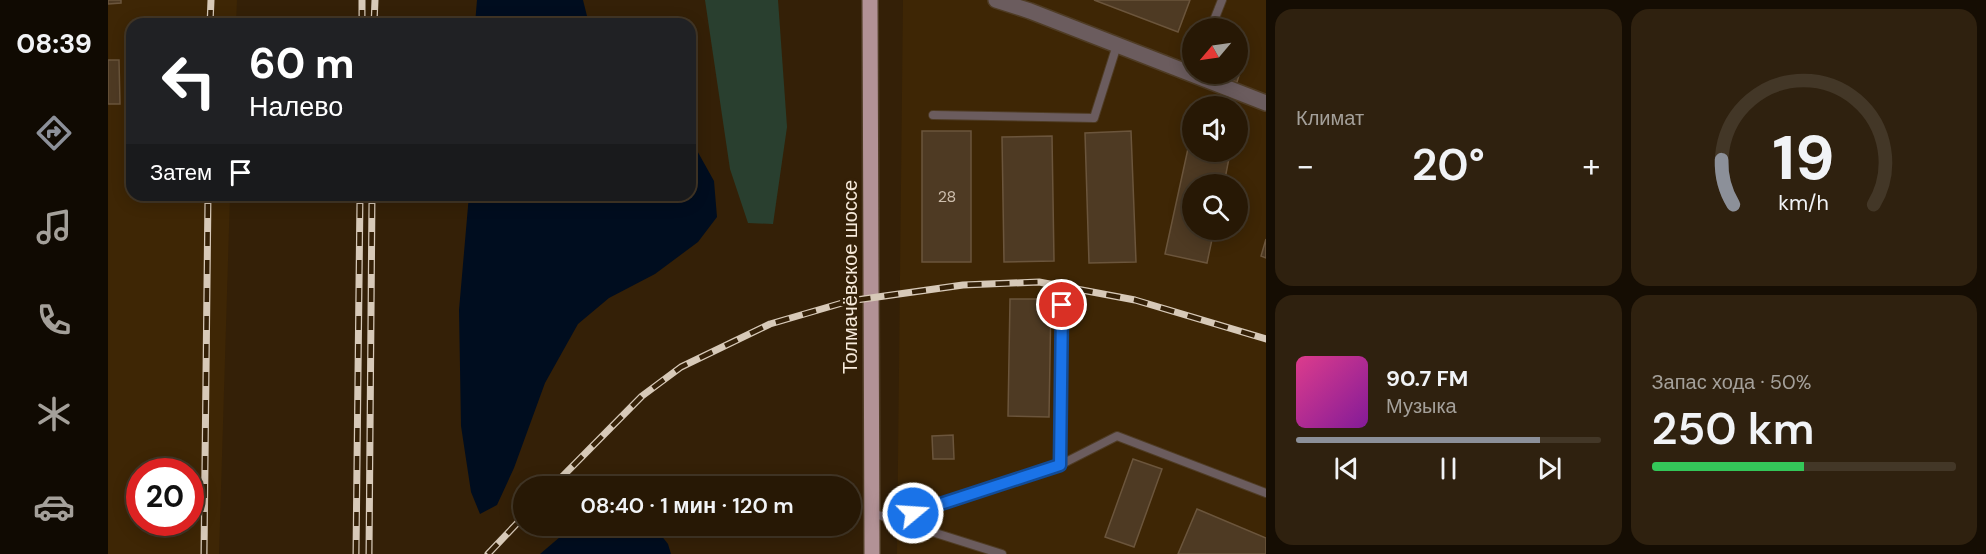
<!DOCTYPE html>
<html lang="ru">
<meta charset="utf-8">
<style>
body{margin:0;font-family:"DM Sans",sans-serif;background:#2f210f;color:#f1f3f6;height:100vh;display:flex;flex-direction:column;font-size:22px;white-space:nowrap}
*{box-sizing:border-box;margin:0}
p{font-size:20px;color:#a4a09a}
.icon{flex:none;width:33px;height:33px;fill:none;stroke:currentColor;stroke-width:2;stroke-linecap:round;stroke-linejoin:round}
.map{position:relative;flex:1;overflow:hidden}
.drawer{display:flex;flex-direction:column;gap:9px;padding:9px;background:#150d03;width:720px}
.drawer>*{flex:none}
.banner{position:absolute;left:18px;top:18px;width:570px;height:183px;border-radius:18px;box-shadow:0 3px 15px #0003,0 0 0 2px #433727;background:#202124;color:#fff;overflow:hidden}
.needle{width:39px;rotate:241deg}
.fabs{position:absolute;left:1074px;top:18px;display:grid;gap:12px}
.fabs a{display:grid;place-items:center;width:66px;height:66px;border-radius:50%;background:#271805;box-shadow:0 3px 15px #0003,0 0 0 2px #433727;font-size:30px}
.speed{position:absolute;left:18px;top:458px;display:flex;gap:12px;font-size:30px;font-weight:700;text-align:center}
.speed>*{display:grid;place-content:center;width:78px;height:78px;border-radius:50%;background:#271805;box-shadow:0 3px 15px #0003,0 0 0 2px #433727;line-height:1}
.speed .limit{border:9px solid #d22;background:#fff;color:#111}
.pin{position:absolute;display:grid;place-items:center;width:51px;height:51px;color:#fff;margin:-26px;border:3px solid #fff;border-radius:50%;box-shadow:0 2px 6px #0007}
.me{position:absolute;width:66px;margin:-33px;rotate:72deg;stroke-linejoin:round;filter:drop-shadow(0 0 4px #0008)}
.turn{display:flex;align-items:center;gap:21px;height:126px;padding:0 24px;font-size:27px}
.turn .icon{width:78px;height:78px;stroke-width:2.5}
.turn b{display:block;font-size:42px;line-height:51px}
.then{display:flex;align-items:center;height:57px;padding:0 24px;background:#0003;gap:12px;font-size:22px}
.big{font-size:45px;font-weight:600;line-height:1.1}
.drawer .tile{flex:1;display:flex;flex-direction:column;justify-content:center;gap:9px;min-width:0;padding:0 21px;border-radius:18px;background:#2f210f}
.drawer .dial{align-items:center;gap:0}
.dial svg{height:156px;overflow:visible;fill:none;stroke:#433727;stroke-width:7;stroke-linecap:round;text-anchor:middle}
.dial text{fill:#f1f3f6;stroke:none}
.song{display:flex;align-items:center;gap:18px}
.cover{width:72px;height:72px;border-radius:9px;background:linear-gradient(135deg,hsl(330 70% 55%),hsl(290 70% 35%))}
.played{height:6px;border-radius:3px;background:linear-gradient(90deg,#8c9099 80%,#433727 80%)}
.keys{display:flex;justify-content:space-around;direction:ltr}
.heat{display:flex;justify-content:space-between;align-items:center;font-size:33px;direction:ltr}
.charge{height:9px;border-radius:4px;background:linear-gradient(90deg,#34c759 50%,#433727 0)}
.drawer .tiles{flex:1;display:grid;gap:9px;grid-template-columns:repeat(2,1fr)}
.trip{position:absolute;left:405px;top:476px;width:348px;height:60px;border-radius:30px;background:#271805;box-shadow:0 3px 15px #0003,0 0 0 2px #433727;font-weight:600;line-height:60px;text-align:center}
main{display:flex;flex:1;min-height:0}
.menu{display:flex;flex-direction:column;width:108px;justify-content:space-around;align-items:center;background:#100a02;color:#a4a09a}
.menu .icon{width:42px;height:42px}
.menu .active{color:#8c9099}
.menu b{font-size:27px;color:#f1f3f6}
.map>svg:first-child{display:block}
.built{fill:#3e2605;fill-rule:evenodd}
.green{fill:#293f2f}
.water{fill:#000d1f}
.building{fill:#4e3a23;stroke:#6b553c;stroke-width:1.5}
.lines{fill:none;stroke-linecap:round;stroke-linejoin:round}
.service-casing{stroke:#4f3c25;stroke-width:10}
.minor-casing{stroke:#4f3c25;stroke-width:18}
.primary-casing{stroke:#4f3c25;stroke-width:18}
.service{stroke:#6b5c5e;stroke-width:8}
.minor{stroke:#6b5c5e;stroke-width:15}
.primary{stroke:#b29296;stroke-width:15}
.rail-casing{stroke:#d7c9b8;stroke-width:7}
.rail{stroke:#342007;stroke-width:4.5;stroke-dasharray:14;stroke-linecap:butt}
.route-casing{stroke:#114b97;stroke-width:15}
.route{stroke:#1a73e8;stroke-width:10}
.labels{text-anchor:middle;stroke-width:6;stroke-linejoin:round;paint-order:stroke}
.number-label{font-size:16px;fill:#cdbead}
.street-label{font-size:20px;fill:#f7eadb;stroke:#342007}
</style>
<main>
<nav class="menu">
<b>08:39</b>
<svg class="icon active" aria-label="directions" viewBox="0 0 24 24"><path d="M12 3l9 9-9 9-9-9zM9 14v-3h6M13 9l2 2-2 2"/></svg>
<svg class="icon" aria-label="music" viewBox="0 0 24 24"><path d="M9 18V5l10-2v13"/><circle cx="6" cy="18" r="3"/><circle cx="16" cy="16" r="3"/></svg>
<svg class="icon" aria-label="phone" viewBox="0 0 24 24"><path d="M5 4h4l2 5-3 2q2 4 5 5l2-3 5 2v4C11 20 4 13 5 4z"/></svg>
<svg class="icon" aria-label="climate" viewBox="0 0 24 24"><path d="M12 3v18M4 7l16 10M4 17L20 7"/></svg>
<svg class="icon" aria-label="car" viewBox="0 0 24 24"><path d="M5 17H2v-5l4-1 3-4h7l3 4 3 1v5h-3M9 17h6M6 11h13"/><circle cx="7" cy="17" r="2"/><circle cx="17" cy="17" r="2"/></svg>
</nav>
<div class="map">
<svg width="1158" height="554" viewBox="0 0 1158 554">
<rect width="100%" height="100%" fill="#342007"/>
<g class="built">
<path d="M0,0H129L128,24H24V195H122L111,554H0ZM32,471H82V522H32Z"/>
<path d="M795,0H1158V554H789ZM1084,28H1130V74H1084ZM1084,106H1130V152H1084ZM1084,184H1130V230H1084Z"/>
</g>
<path class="green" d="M597,0H670L679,127L665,224L640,223L622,169Z"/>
<g class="water">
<path d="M369,0H475L481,24H367Z"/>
<path d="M582,138L606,181L609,217L590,242L547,274L501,298L470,324L437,383L406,468L389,505L372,514L363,492L353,426L351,310L361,195H582Z"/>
<path d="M466,525H545L560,544L563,554H432Z"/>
</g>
<g class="building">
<path d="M0,0H13V3L0,4Z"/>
<path d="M986,0H1082L1070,32Z"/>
<path d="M1130,47L1139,50L1129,82L1102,74H1130Z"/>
<path d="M0,60H11L12,104H0Z"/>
<rect x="814" y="131" width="49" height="131"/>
<path d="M1023,131L1028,262L981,263L977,133Z"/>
<path d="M944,136L946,261L896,262L894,137Z"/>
<path d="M1081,144L1084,145V152L1122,153L1116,184H1084V230H1106L1099,263L1057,254Z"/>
<path d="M1158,239V258L1153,256Z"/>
<path d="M902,299H943L941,417L900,416Z"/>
<path d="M845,435L846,459H825L824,436Z"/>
<path d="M1025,459L1054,469L1026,547L997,537Z"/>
<path d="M1089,509L1158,538V554H1070Z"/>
</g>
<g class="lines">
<defs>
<g id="service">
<path d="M1103,28L1114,0"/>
<path d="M825,115L986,118L1009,45"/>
<path d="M952,465L954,305"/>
<path d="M764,513L894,554"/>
<path d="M784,520L952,465L1009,436L1158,493"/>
</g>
<path id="minor" d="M888,0L922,11L1158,103"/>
<path id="primary" d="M762,0L764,554"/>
</defs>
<use href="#service" class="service-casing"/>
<use href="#minor" class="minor-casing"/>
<use href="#primary" class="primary-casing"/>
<use href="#service" class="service"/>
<use href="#minor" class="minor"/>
<use href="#primary" class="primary"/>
<defs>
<g id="rail">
<path d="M102,24L103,0"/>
<path d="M254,24V0"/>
<path d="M266,24L267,0"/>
<path d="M445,486L534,396L573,367L662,324L741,301L855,285L931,282L1027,300L1158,339"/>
<path d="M96,554L100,195"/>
<path d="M248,554L252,195"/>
<path d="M261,554L264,195"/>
<path d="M380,554L416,516"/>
</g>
</defs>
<use href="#rail" class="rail-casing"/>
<use href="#rail" class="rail"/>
</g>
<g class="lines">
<defs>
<path id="route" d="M805,513L952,465L954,305"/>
</defs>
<use href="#route" class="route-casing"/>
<use href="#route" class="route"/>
</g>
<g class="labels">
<g class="number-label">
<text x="839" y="202">28</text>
</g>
<g class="street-label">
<text transform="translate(742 277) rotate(-90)" y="7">Толмачёвское шоссе</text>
</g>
</g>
</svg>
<div class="fabs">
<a><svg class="needle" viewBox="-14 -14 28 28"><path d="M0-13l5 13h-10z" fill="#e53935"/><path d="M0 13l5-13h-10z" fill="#a4a09a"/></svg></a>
<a><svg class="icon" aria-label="sound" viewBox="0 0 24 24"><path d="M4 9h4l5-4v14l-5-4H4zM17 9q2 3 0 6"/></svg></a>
<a><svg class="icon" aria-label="search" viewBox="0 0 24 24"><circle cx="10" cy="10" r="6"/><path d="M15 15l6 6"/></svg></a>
</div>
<div class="speed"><div class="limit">20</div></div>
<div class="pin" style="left:954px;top:305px;background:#d93025"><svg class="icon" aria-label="arrive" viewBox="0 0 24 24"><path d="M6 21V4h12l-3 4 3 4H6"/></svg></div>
<svg class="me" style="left:805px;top:513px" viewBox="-20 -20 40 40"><circle r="17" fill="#1a73e8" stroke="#fff" stroke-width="3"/><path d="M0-11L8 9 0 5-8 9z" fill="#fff"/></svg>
<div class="trip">08:40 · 1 мин · 120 m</div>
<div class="banner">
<div class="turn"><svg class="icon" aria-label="left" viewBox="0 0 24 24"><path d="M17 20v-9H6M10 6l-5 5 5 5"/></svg><div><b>60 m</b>Налево</div></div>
<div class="then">Затем<svg class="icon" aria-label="arrive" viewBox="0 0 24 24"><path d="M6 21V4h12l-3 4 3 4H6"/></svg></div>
</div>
</div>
<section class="drawer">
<div class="tiles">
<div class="tile"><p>Климат</p>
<div class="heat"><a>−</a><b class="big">20°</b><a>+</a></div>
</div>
<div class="tile dial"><svg viewBox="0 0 100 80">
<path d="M14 69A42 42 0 1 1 86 69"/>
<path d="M14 69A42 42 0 0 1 8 46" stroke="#8c9099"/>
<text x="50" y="56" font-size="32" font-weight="700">19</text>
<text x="50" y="72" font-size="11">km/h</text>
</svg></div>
<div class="tile">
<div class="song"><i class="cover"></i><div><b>90.7 FM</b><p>Музыка</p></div></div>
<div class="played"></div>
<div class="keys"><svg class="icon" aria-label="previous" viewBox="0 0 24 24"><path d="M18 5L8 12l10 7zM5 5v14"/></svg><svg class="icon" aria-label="pause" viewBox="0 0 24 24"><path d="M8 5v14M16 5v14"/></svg><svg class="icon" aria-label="next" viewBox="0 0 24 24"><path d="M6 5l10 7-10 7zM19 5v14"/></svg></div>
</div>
<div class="tile"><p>Запас хода · 50%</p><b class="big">250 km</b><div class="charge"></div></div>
</div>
</section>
</main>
